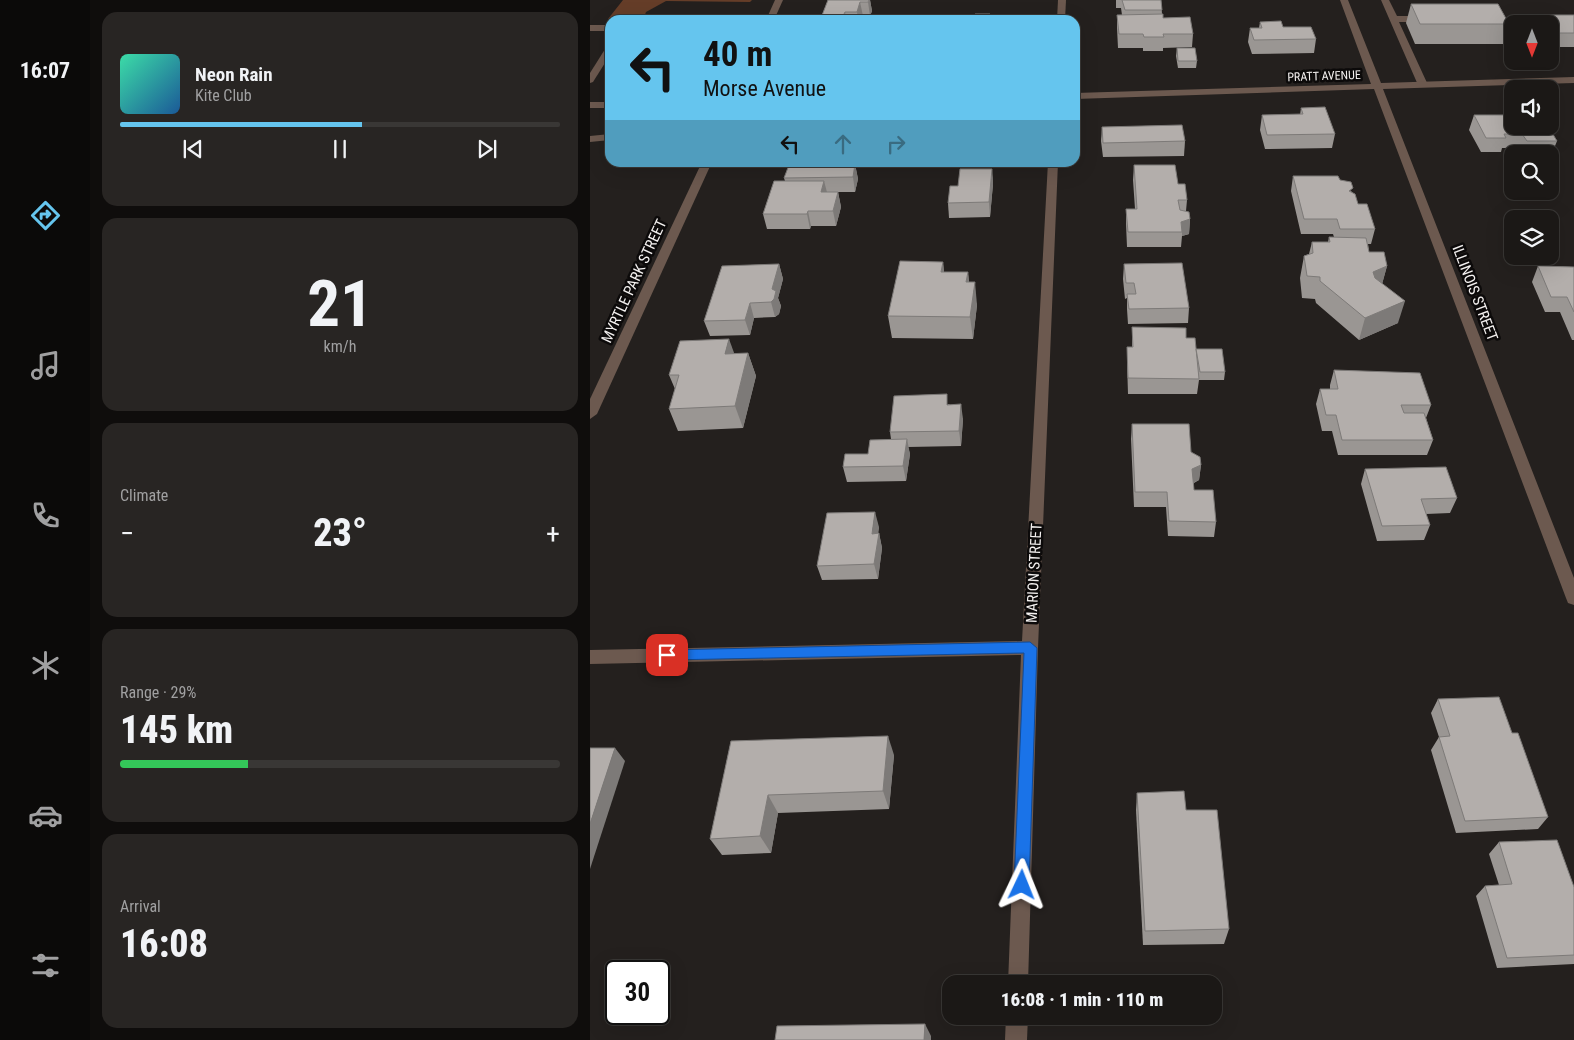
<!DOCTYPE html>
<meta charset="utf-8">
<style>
body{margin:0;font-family:"Roboto Condensed",sans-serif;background:#282523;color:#f1f3f6;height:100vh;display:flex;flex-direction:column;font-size:19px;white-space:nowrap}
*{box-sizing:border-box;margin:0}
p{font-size:16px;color:#a0a0a1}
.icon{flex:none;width:28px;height:28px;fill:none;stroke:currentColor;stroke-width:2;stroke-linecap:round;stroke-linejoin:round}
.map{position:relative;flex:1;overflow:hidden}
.panel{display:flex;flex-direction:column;gap:12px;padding:12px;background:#0f0d0c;width:500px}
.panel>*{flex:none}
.banner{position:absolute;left:15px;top:15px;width:475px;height:152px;border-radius:15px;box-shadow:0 5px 20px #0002,0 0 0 1px #393735;background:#65c5ee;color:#111;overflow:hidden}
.needle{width:32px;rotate:180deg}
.tools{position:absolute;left:914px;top:15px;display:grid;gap:10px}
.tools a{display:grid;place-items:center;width:55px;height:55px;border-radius:10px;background:#1b1816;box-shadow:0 5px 20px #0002,0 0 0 1px #393735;font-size:25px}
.speed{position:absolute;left:15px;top:960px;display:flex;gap:10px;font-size:25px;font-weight:700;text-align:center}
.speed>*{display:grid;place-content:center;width:65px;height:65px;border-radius:50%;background:#1b1816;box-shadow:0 5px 20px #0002,0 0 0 1px #393735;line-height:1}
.speed .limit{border:2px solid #111;border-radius:8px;background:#fff;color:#111}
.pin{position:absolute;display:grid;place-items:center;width:42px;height:42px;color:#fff;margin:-21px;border-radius:10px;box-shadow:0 2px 8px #0006}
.me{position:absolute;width:55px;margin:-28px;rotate:2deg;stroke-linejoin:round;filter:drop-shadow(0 0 4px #0008)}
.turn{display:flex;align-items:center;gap:18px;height:105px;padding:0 15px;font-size:22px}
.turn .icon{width:65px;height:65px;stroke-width:2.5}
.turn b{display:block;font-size:35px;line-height:42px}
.lanes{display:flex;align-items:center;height:48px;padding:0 15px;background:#0003;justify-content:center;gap:25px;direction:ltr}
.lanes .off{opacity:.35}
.big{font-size:38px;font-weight:800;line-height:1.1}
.panel .card{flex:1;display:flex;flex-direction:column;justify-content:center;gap:8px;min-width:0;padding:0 18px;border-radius:15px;background:#282523}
.panel .dial{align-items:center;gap:0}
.dial b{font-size:65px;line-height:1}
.song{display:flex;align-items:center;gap:15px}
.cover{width:60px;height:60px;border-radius:8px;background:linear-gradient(135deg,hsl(160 70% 55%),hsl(210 70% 35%))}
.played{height:5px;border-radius:2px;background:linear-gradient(90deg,#65c5ee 55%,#393735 55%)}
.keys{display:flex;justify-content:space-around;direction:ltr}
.heat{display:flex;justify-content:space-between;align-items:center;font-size:28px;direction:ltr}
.charge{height:8px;border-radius:4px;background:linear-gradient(90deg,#34c759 29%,#393735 0)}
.trip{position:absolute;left:352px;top:975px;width:280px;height:50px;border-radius:15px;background:#1b1816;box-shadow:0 5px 20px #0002,0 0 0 1px #393735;font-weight:800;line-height:50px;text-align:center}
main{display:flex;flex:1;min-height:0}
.tabs{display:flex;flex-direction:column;width:90px;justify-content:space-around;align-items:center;background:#0b0a09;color:#a0a0a1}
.tabs .icon{width:35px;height:35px}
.tabs .active{color:#65c5ee}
.tabs b{font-size:22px;color:#f1f3f6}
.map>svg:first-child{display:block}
.green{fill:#653d28}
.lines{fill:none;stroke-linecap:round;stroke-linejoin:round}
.lane{fill:#6c594f;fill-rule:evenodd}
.street{fill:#6c594f;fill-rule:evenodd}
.wall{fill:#9a9693}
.shaded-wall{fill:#7d7a78}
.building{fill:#b3aeab;stroke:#7d7a78}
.route{fill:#1a73e8;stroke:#114b97}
.labels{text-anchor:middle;stroke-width:5;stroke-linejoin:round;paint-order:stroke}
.far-street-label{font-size:12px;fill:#f4f1f0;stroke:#0c0a0a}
.street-label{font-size:15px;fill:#f4f1f0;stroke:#0c0a0a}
</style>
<main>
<nav class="tabs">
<b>16:07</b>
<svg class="icon active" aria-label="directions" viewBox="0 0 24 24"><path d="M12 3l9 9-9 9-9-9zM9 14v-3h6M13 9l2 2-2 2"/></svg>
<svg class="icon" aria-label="music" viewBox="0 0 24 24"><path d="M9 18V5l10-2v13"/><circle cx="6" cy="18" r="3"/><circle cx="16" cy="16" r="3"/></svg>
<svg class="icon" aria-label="phone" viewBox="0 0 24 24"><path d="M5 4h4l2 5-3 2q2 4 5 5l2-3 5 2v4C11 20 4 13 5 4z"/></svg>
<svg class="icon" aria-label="climate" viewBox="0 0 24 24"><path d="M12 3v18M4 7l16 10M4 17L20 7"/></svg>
<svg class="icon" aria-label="car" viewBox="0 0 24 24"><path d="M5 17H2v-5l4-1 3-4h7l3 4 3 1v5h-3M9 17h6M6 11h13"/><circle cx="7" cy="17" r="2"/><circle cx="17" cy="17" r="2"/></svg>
<svg class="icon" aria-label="filters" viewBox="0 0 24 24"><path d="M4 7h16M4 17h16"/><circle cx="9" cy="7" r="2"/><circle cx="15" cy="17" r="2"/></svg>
</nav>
<section class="panel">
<div class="card">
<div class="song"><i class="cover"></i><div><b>Neon Rain</b><p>Kite Club</p></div></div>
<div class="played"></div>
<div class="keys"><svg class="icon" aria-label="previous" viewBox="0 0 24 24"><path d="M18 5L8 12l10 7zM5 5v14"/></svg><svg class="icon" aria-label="pause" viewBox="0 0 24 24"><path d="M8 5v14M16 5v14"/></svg><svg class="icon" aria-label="next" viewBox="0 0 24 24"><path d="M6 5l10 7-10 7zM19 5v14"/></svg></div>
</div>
<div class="card dial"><b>21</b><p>km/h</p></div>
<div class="card"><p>Climate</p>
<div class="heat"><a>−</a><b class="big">23°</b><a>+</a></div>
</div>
<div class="card"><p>Range · 29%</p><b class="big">145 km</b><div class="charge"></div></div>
<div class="card"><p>Arrival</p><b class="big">16:08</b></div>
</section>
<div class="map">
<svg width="984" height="1040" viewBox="0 0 984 1040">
<rect width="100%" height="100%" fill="#24201e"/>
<path class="green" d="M33,0H162L160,2L76,1L56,12L53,20L18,19Z"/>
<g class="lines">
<g class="lane">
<path d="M791,0H799L807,16H838L842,19L838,22H809L838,85L836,87L828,85Z"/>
<rect x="0" y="25" width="20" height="6"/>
<path d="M20,45V55L3,82L0,83V73L17,46Z"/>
<path d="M20,134V140L0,142V136Z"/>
</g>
<g class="street">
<path d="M185,0H193L184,20H176Z"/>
<path d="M468,0H476L475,20H467Z"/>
<path d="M750,0H758L791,83L984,77V83L793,89L984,578V605L978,603L976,598L784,89L485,99V93L781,84Z"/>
<rect x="0" y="102" width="20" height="6"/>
<path d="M112,162H122L7,414L0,419V399Z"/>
<path d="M458,162H468L448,648L438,984H418L431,655L0,664V650L432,641Z"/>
<path d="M416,1016H438L437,1040H415Z"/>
</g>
</g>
<g class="wall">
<path d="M238,0H280L282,11L280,16H273L271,20H231V18Z"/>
<path d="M526,0H571L572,14L573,18L603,34L602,47L573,48V51H553V48H528L527,28V15H532L531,8H526Z"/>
<path d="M821,4L919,24L913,44H825L816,23Z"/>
<path d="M951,15H984V47H960V24H948Z"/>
<path d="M670,22L693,27L726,39L724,53L662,54L658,42L660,28H669Z"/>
<path d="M587,48L607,61L606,68H588L586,56Z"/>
<path d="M711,108L745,134L742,148L675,149L670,130L672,115H710Z"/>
<path d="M917,109L967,141L961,156H960V154H930L927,148H912L911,152H891L879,130L884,115H915Z"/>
<path d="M512,127L595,141L594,156L513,157L511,141Z"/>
<path d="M175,162H203L202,165H176Z"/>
<path d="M265,164L268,179L265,192H237H248L251,207L246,226H221L220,229H177L173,214L195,181L194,178Z"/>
<path d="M544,165L588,184L597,200L596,211L600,219L599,234L592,236L591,247H537L536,224V209H545L543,180Z"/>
<path d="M402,169L403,184L400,217L359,218L358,203L368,186Z"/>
<path d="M703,176L750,180L762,192L768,204L785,229L781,244H778L779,252L797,266L792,284L808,323L769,340L726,303L725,299L712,298L710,278L714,256L719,254L722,242H738L739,237H744L743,234H711L701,191Z"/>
<path d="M353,262L354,272H378L379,282L387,305L383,339L302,338L298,316Z"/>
<path d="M189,264L193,279L188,298L191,306L189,314L185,317L164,318L160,335L120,336L114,321Z"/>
<path d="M534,264L599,308L598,323L538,324L537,309V298L535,299L533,279Z"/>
<path d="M948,266L984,267V340H982L970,312H955L942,282Z"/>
<path d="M542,327L596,338L606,350L635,372L634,380H609L607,394H538L537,362V347H542Z"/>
<path d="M158,353L166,376L153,428L88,431L79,409L85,389L79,375L144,354Z"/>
<path d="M744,370L841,405L836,418L843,440L837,455H748L742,431H732L726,404L730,389H740V385Z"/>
<path d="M359,404L373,419L371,446L318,447L320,454L316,481L257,482L253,467L278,454L301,439L300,432Z"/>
<path d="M542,424L601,452L611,465L609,480L604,483V490L626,522L624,537L578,536L576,507H544L541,439Z"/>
<path d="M775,469L867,498L860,513L836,514L840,525L834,540L787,541L771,484Z"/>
<path d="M289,527L288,533H289L292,548L288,579L232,580L227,566Z"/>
<path d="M848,699L922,733L958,817L948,829L866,833L841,750L849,737L841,713Z"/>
<path d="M141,741L304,755L299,809L188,813L181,853L132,855L120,839Z"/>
<path d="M547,793L596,810L639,929L634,944L553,945L546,810Z"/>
<path d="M909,842L984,887V964L907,968L886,896L895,886L909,885L899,854Z"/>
</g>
<g class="shaded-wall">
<path d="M279,0H280L282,11L280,16L278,2Z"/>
<path d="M270,2L273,16L271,20H268L267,12Z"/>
<path d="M255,12L256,20H253L252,18Z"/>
<path d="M265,164L268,179L265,192L263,177Z"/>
<path d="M402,169L403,184L400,217L399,202Z"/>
<path d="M234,181L238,196L231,192Z"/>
<path d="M248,192L251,207L246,226L243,211Z"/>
<path d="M218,211L221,226L220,229L217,214Z"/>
<path d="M600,219L599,234L592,236V232L591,222Z"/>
<path d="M353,262L355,284L351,272Z"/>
<path d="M189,264L193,279L188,298L191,306L189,314L185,317L181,302L182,289Z"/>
<path d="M797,266L791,288L777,294L783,272Z"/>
<path d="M378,272L380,294L376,282Z"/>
<path d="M385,282L387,305L383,339L380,317Z"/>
<path d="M815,301L808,323L769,340L775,318Z"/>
<path d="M160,303L164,318L160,335L155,320Z"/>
<path d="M139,339L147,361L135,354Z"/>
<path d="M158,353L166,376L153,428L145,406Z"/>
<path d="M371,404L373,419L371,446L369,431Z"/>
<path d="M317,439L320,454L316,481L313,466Z"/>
<path d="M611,465L609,480L600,484L602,469Z"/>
<path d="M285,512L289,527L286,548L282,534Z"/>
<path d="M289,533L292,548L288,579L284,564Z"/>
<path d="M298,736L304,755L299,809L293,791Z"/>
<path d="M25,748L35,761L0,869V824Z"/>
<path d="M178,795L188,813L181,853L170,836Z"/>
<path d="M335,1024L341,1036V1040H334Z"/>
</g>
<g class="building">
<path d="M238,0H279L278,2H270L267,12H255L252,18H231Z"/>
<path d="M532,0H571L572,10H535Z"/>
<path d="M821,4H908L919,24H830Z"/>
<path d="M385,14H400L399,20H384Z"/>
<path d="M573,14V18L600,17L603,34H573L574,37H554L553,34H529L527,15Z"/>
<path d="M951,15H984V33H965L960,27V24H958Z"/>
<path d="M691,21L693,27H721L726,39L664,40L660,28H672L670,22Z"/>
<path d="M587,48H605L607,61H588Z"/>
<path d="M735,107L745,134L677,135L672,115L713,114L711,108Z"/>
<path d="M917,109H922V126H958L967,141H937L932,134H914L916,138H896L884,115H921Z"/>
<path d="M592,125L595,141L513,143L512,127Z"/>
<path d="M265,164L263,177L194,178L199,165Z"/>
<path d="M544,165H585L588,184H595L597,200H588L590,210L599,212L600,219L591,222L592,232H538L536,209H547Z"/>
<path d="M370,169H402L399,202L358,203L360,186H368Z"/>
<path d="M703,176H748L750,180L761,182L763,188L759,191L765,194L768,204H777L785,229H750L747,219H714Z"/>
<path d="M184,181H234L231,192H248L243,211H218L217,214H173Z"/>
<path d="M739,237L776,238L779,252H794L797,266L783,272L785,278L815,301L775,318L730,281V277L717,276L714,256L723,253L722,242H740Z"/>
<path d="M310,261L353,262L351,272H378L376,282H385L380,317L298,316Z"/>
<path d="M592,263L599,308L539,309L537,294H546L544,283H536L534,264Z"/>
<path d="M189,264L182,289L186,291L184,299L181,302L160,303L155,320L114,321L132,266Z"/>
<path d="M948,266L984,267V312L977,297H961Z"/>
<path d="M542,327L596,328V338H605L609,379L538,378L537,347H543Z"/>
<path d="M139,339L135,354L158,353L145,406L79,409L89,375H79L90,341Z"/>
<path d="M606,349H632L635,372H610Z"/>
<path d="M744,370L830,373L841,405H811L814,413H834L843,440H752L746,415H736L730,389H748Z"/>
<path d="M357,394V405L371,404L369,431L300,432L304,396Z"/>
<path d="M542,424H599L601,452L610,457L611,465L602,469L604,490H623L626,522L579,521L577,492H545Z"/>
<path d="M317,439L313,466L253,467L255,454H278L280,440Z"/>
<path d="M856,467L867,498L831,499L840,525L792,526L775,469Z"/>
<path d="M285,512L282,534L289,533L284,564L227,566L237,513Z"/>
<path d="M909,697L922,733H928L958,817L875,821L849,737L860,736L848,699Z"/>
<path d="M298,736L293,791L178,795L170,836L120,839L141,741Z"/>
<path d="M0,748H25L0,824Z"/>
<path d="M594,791L596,810H627L639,929L555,931L547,793Z"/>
<path d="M967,840L984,887V955L917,958L895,886L922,884L909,842Z"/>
<path d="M335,1024L334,1040H185L187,1026Z"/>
</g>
<path class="route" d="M440,642L447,648L439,885L437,890L432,892L426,890L424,885L434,653L77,660L70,655L77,650Z"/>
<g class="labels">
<g class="far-street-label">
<text transform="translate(734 76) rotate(-2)" y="4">PRATT AVENUE</text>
</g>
<g class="street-label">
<text transform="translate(44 281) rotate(-65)" y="5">MYRTLE PARK STREET</text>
<text transform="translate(885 293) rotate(69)" y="5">ILLINOIS STREET</text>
<text transform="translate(444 573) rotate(-87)" y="5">MARION STREET</text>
</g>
</g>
</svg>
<div class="tools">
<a><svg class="needle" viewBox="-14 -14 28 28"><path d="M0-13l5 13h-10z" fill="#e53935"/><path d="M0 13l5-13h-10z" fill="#a0a0a1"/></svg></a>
<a><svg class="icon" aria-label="sound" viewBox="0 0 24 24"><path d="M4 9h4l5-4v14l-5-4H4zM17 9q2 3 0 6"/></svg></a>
<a><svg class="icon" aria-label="search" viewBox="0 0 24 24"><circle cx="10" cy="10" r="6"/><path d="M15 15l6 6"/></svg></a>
<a><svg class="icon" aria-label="layers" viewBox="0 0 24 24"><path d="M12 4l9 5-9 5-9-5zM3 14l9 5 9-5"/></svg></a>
</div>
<div class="speed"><div class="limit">30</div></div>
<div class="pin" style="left:77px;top:655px;background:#d93025"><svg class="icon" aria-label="arrive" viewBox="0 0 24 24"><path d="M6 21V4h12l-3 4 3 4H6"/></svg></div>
<svg class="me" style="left:432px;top:885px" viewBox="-20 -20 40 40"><path d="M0-17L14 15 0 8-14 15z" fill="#1a73e8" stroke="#fff" stroke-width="4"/></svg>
<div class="trip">16:08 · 1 min · 110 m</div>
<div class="banner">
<div class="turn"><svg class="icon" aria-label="left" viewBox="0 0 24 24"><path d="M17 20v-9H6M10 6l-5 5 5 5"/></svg><div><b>40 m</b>Morse Avenue</div></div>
<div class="lanes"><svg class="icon" aria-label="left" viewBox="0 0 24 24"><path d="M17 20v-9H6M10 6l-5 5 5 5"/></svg><svg class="icon off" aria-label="ahead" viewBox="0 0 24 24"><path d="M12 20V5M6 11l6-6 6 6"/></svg><svg class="icon off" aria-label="right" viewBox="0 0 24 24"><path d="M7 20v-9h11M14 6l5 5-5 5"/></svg></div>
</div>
</div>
</main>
